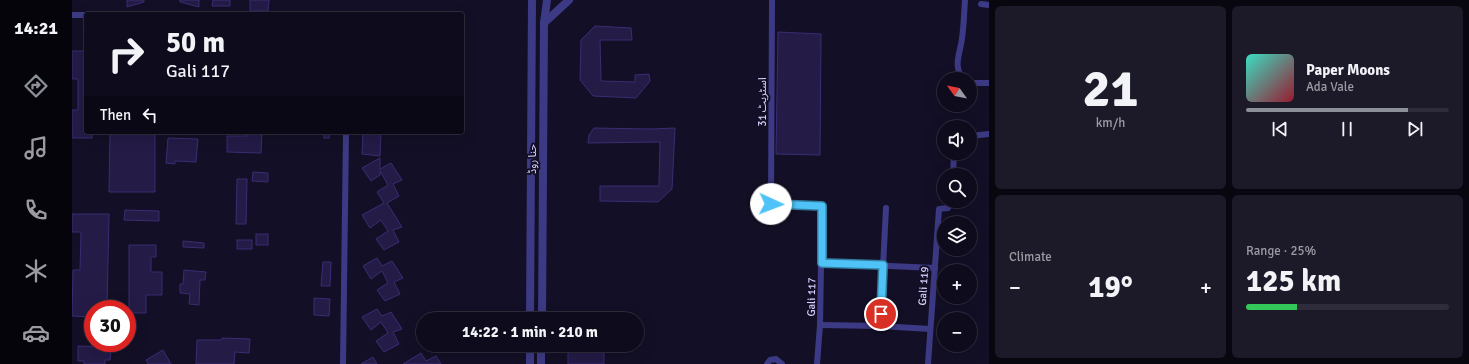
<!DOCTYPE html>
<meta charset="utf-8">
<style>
body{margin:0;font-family:Signika,"Noto Sans Arabic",sans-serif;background:#1c1929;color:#f1f3f6;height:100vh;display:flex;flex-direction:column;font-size:15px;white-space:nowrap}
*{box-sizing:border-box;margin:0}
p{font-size:13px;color:#9b9ba3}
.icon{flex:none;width:22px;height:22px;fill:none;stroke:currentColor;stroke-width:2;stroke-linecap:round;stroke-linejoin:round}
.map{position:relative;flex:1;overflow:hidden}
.side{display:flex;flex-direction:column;gap:6px;padding:6px;background:#08060f;width:480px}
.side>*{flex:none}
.hud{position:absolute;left:12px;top:12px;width:380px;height:122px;border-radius:4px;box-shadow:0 4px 16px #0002,0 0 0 1px #2e2b3b;background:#0e0b1c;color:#f1f3f6;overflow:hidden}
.needle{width:26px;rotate:303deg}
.controls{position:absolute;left:865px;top:72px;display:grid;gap:8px}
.controls a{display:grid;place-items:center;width:40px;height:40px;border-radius:50%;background:#0e0b1c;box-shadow:0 4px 16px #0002,0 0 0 1px #2e2b3b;font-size:20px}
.speed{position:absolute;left:12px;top:300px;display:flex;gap:8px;font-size:20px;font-weight:700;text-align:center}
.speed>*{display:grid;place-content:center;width:52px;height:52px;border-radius:50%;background:#0e0b1c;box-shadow:0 4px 16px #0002,0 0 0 1px #2e2b3b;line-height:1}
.speed .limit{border:6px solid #d22;background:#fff;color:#111}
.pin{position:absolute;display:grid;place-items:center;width:34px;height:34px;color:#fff;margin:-17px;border:2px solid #fff;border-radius:50%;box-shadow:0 1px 4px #0007}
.me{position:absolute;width:44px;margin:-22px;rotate:92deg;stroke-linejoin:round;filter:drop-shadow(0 0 3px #0008)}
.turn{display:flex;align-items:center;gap:14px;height:84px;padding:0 16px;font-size:18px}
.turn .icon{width:52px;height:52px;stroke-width:2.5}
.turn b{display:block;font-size:28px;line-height:34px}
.then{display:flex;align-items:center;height:38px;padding:0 16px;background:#0003;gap:8px;font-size:15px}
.big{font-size:30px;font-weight:700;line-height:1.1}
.side .tile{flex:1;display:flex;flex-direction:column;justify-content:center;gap:6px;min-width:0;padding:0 14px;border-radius:6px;background:#1c1929}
.side .dial{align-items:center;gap:0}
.dial b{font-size:52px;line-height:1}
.song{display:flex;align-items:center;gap:12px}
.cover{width:48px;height:48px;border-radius:6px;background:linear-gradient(135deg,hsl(170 70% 55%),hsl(350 70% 35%))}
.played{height:4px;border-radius:2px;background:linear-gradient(90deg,#8c9099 80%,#2e2b3b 80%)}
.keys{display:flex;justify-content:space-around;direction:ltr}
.heat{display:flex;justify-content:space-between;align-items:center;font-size:22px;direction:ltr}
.charge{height:6px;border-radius:3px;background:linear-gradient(90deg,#34c759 25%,#2e2b3b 0)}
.side .tiles{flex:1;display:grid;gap:6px;grid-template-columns:repeat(2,1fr)}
.trip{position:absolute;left:344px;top:312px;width:228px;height:40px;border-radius:20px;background:#0e0b1c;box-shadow:0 4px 16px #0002,0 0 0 1px #2e2b3b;font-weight:700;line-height:40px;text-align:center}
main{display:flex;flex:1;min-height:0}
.menu{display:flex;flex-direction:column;width:72px;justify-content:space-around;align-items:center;background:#06040b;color:#9b9ba3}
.menu .icon{width:28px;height:28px}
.menu .on{color:#8c9099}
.menu b{font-size:18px;color:#f1f3f6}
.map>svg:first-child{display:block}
.building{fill:#241b47;stroke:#3b2d73}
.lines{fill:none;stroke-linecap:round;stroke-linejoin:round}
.minor{stroke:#3d3a85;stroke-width:6}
.tertiary{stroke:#3d3a85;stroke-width:8}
.route-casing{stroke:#337fa1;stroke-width:10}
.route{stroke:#4fc3f7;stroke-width:7}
.labels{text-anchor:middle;stroke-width:4;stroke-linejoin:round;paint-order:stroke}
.street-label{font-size:11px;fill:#d9d4ff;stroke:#130f26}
</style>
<main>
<nav class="menu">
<b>14:21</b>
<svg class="icon on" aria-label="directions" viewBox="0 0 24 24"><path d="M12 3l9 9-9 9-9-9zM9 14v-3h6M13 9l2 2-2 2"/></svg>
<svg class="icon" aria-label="music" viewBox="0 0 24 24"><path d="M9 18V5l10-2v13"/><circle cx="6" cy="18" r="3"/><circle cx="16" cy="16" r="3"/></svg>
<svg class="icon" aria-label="phone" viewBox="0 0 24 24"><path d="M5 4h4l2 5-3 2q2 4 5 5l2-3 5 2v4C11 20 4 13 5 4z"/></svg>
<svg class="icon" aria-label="climate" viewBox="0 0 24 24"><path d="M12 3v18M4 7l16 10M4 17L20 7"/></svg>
<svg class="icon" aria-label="car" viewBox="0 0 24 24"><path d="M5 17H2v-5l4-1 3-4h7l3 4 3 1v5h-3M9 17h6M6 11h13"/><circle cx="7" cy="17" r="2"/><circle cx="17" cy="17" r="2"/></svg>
</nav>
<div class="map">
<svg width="917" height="364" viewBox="0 0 917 364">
<rect width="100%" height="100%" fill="#130f26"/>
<g class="building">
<path d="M55,0H72V2L55,7Z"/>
<path d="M108,0H127V7L108,2Z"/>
<path d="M141,0H158V6H140Z"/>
<path d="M178,0H197L196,11H178Z"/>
<path d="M523,26L559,28L560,40H528L529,81L563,82V75L577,74L578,81L564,98L521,96L508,80L509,40Z"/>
<path d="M706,32L749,34L748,155L704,154Z"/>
<path d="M0,51H14V132H20V138H0V110H6V79H0Z"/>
<path d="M522,128L579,129L603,128L600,189L586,202L528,201V186H587L588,142L516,143L517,135Z"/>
<path d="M38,132H83V192H37Z"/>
<path d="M175,132H190L189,153L155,152V136H175Z"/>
<rect x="252" y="132" width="5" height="6"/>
<path d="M291,132H309L308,156L290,154Z"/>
<path d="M96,138L126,139L124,162L103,161V164L94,163Z"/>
<path d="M308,158V169L319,163L330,180L321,184L327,196L315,203L330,227L321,230L327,242L312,250L304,239L316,231L309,220L298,228L290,215L312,203L305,192L316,185L308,171V175L299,181L290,168Z"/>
<path d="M181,172L196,173V182L180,181Z"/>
<path d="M165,179H175L174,224H164Z"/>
<path d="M53,210L87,211V221L52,220Z"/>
<path d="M0,214H37L35,309H21V317L0,316L1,270H8L9,232H0Z"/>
<rect x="184" y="234" width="12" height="11"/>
<rect x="165" y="240" width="15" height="9"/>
<path d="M111,241L132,243V248L111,247Z"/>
<path d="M57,245H84V257H79V272H90V295H74V313H57Z"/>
<path d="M305,258L310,266L320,261L331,278L322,282L328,294L313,301L305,290L316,283L310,271L299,279L291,266Z"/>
<path d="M251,262H259L258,286H249Z"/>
<path d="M112,270L134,272L133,280H128L127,305L117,304L118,294L108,293V284H111Z"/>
<path d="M242,298L258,299L257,316L242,315Z"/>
<path d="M305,309L310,316L319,312L330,329L321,332L327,344L312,352L304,341L316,333L309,322L299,330L290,317Z"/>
<path d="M150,338L178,339L177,353L163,352L162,364H124L125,340H150Z"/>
<rect x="496" y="345" width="36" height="19"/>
<path d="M6,346L39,347L38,360H33V364H12V361H6Z"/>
<path d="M91,350L99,364H76L74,360Z"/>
<path d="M349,353L354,361L364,356L369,364H331Z"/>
<path d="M301,357L305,364H289Z"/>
</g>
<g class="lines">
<g class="minor">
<path d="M700,0L699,204L750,206L748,325L745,364"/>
<path d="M909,4L917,5"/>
<path d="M0,15H14"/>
<path d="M893,79C879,69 889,51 890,38C892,25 892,13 893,0"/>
<path d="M898,83H917"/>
<path d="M898,136L917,134"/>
<path d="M881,175L882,153"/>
<path d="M750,263L863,268"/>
<path d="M748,325L808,326L858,329"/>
<path d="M808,326L814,208"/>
<path d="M271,364L274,132"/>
<path d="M695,364L698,360L704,359L710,364"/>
<path d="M856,364L867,209L876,208L880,201"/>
</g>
<g class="tertiary">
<path d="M472,23L497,0"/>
<path d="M458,319L460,0"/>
<path d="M470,319L472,23L475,0"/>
<path d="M458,364V345"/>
<path d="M469,364V345"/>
</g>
</g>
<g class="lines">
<defs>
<path id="route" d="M699,204L750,206V263L811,265L809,314"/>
</defs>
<use href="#route" class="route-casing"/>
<use href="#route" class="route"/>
</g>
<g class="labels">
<g class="street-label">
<text transform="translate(690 102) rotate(-90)" y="4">اسٹریٹ 31</text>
<text transform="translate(460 159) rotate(-90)" y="4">حنا روڈ</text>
<text transform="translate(851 286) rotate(-86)" y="4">Gali 119</text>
<text transform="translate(739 297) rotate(-89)" y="4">Gali 117</text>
</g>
</g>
</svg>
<div class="controls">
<a><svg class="needle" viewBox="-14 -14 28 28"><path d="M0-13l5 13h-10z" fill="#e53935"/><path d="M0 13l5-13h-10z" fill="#9b9ba3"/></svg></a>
<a><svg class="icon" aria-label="sound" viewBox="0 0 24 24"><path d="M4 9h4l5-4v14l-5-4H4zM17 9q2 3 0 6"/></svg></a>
<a><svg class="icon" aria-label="search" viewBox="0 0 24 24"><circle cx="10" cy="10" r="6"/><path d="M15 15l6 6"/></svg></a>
<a><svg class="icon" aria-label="layers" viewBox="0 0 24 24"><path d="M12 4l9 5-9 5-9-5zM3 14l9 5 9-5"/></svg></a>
<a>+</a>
<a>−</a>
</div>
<div class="speed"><div class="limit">30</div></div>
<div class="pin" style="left:809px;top:314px;background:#d93025"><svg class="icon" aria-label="arrive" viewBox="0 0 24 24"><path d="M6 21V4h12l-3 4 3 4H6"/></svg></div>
<svg class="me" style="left:699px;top:204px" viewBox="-20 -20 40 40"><circle r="19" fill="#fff"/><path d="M0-13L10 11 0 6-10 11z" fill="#4fc3f7"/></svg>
<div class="trip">14:22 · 1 min · 210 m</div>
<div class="hud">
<div class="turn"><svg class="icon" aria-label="right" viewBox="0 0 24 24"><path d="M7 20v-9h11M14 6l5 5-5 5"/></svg><div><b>50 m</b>Gali 117</div></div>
<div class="then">Then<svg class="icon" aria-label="left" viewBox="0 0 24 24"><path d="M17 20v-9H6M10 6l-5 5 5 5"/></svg></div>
</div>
</div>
<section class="side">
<div class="tiles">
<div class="tile dial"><b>21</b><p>km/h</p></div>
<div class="tile">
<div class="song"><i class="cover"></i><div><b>Paper Moons</b><p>Ada Vale</p></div></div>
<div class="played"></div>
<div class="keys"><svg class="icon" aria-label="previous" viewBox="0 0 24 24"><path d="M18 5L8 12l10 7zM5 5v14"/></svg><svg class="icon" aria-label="pause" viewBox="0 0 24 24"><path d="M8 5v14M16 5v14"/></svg><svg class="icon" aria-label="next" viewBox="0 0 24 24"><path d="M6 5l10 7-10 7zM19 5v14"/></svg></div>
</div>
<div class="tile"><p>Climate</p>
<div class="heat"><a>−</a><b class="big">19°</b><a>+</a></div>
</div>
<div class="tile"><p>Range · 25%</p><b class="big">125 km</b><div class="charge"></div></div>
</div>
</section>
</main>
